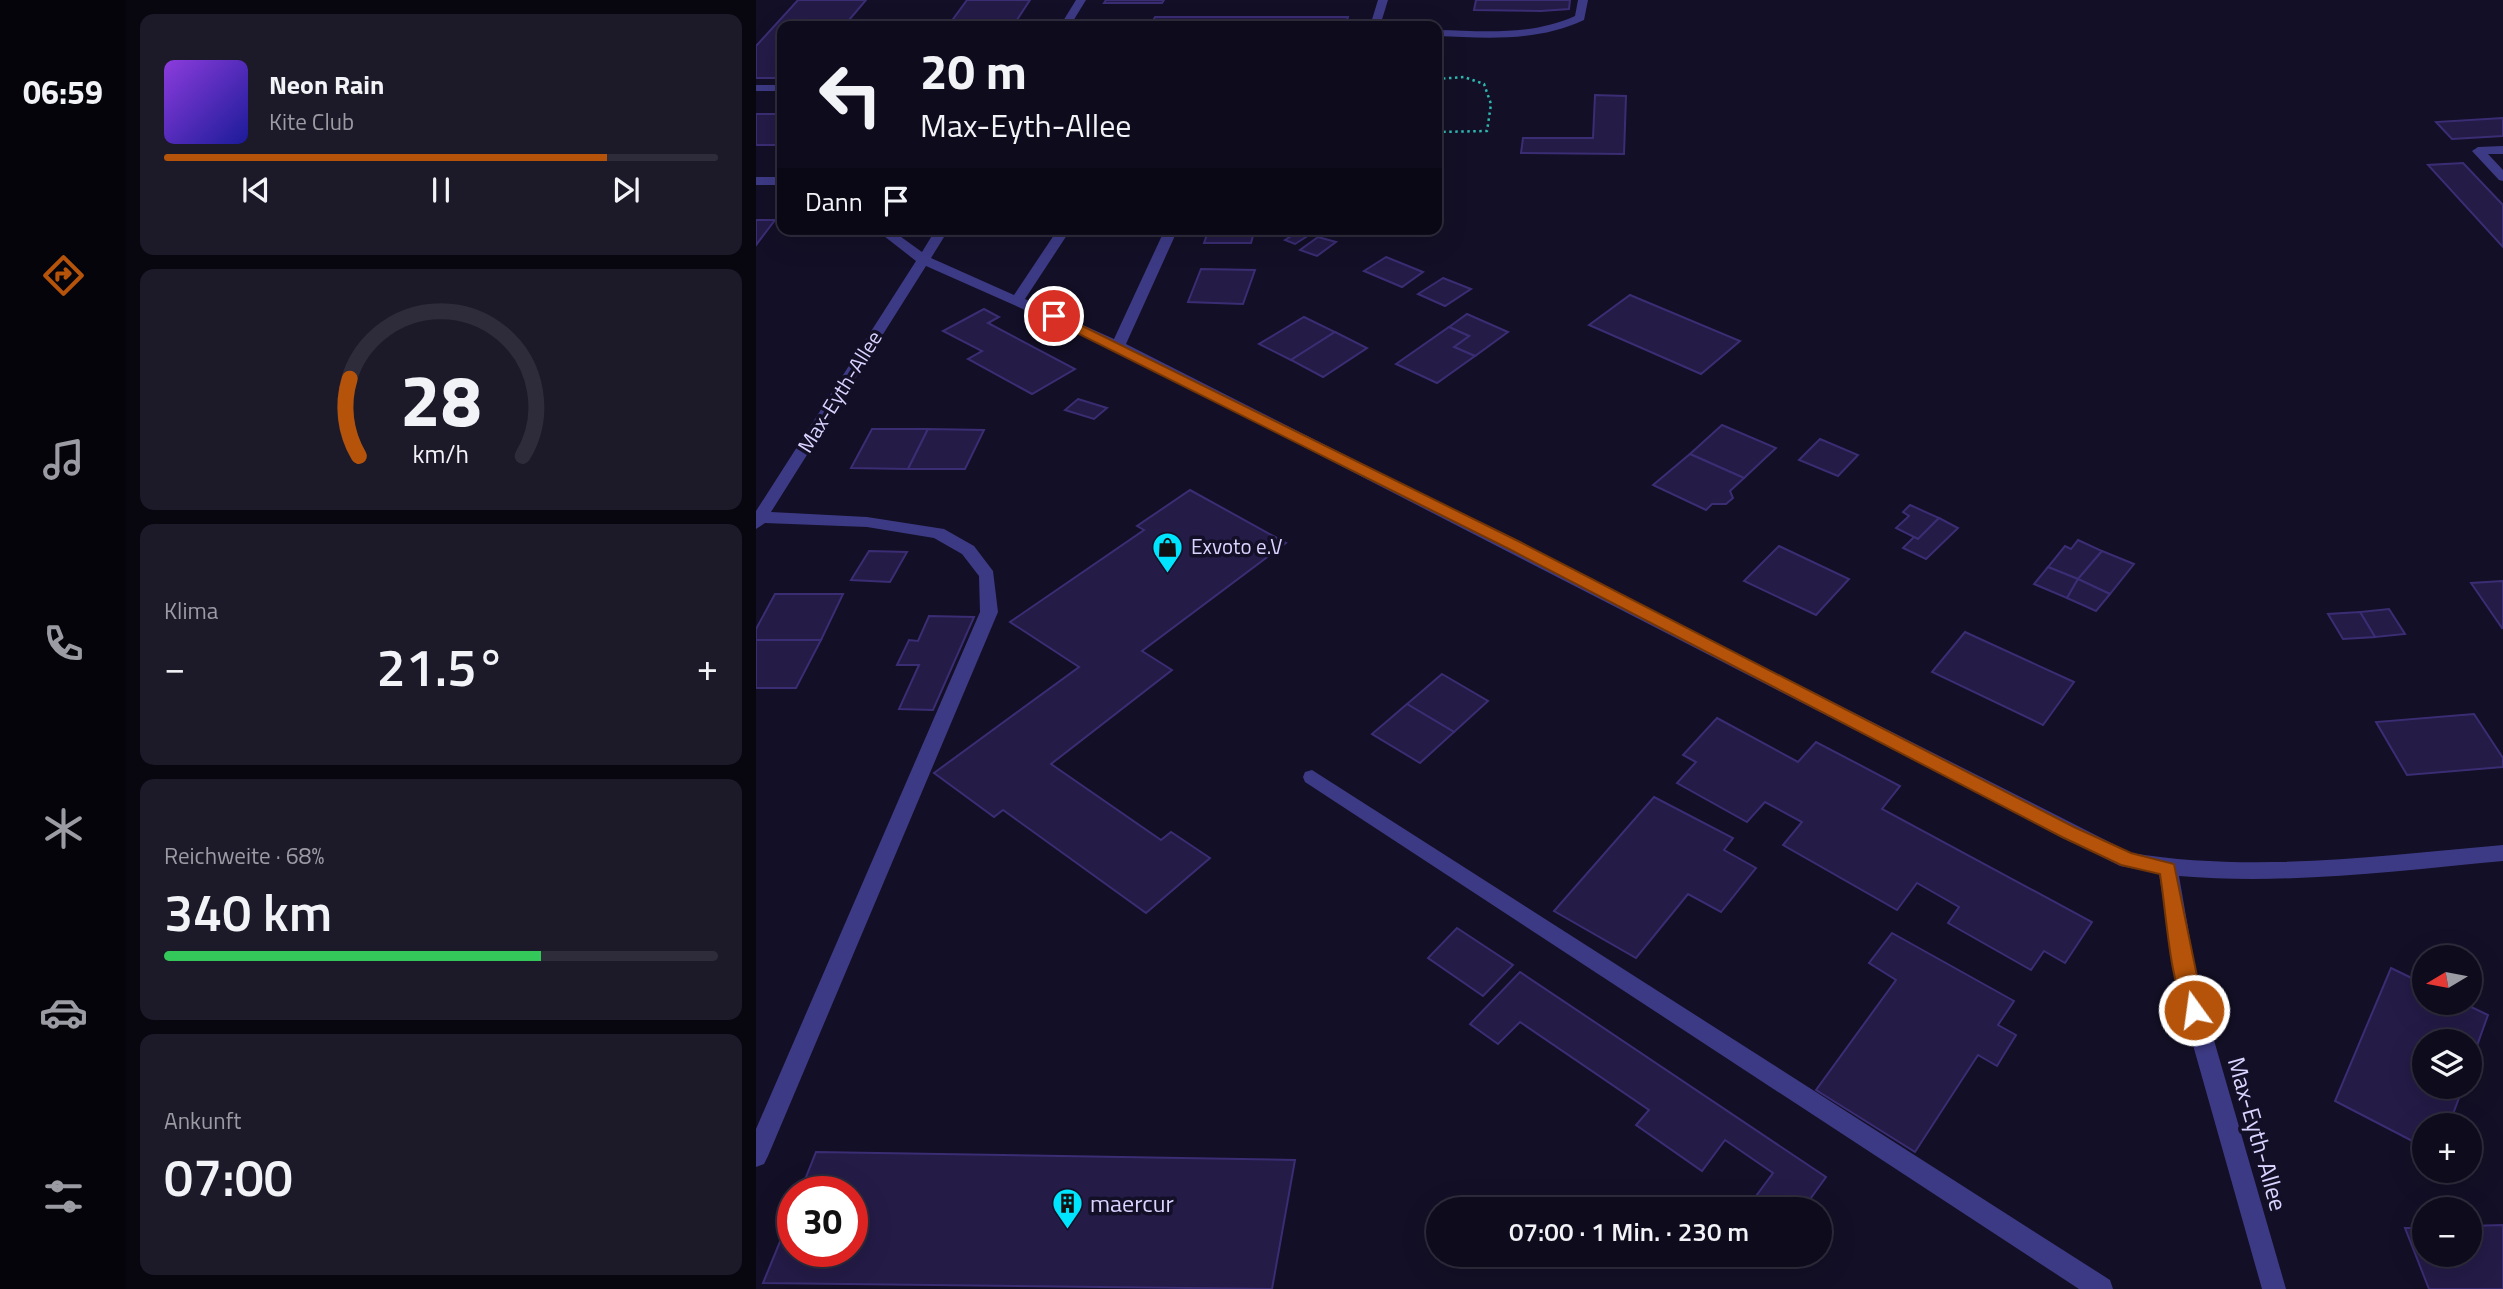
<!DOCTYPE html>
<html lang="de">
<meta charset="utf-8">
<style>
body{margin:0;font-family:"Titillium Web",sans-serif;background:#1c1929;color:#f1f3f6;height:100vh;display:flex;flex-direction:column;font-size:26px;white-space:nowrap}
*{box-sizing:border-box;margin:0}
p{font-size:23px;color:#9b9ba3}
.icon{flex:none;width:38px;height:38px;fill:none;stroke:currentColor;stroke-width:2;stroke-linecap:round;stroke-linejoin:round}
.map{position:relative;flex:1;overflow:hidden}
.sheet{display:flex;flex-direction:column;gap:14px;padding:14px;background:#08060f;width:630px}
.sheet>*{flex:none}
.hud{position:absolute;left:21px;top:21px;width:665px;height:214px;border-radius:14px;box-shadow:0 7px 28px #0002,0 0 0 2px #2e2b3b;background:#0e0b1c;color:#f1f3f6;overflow:hidden}
.needle{width:46px;rotate:260deg}
.buttons{position:absolute;left:1656px;top:945px;display:grid;gap:14px}
.buttons a{display:grid;place-items:center;width:70px;height:70px;border-radius:50%;background:#0e0b1c;box-shadow:0 7px 28px #0002,0 0 0 2px #2e2b3b;font-size:35px}
.speed{position:absolute;left:21px;top:1176px;display:flex;gap:14px;font-size:35px;font-weight:700;text-align:center}
.speed>*{display:grid;place-content:center;width:91px;height:91px;border-radius:50%;background:#0e0b1c;box-shadow:0 7px 28px #0002,0 0 0 2px #2e2b3b;line-height:1}
.speed .limit{border:10px solid #d22;background:#fff;color:#111}
.pin{position:absolute;display:grid;place-items:center;width:60px;height:60px;color:#fff;margin:-30px;border:4px solid #fff;border-radius:50%;box-shadow:0 2px 7px #0007}
.me{position:absolute;width:77px;margin:-38px;rotate:346deg;stroke-linejoin:round;filter:drop-shadow(0 0 5px #0008)}
.turn{display:flex;align-items:center;gap:24px;height:147px;padding:0 28px;font-size:32px}
.turn .icon{width:91px;height:91px;stroke-width:2.5}
.turn b{display:block;font-size:49px;line-height:60px}
.then{display:flex;align-items:center;height:66px;padding:0 28px;background:#0003;gap:14px;font-size:26px}
.big{font-size:52px;font-weight:600;line-height:1.1}
.sheet .card{flex:1;display:flex;flex-direction:column;justify-content:center;gap:10px;min-width:0;padding:0 24px;border-radius:14px;background:#1c1929}
.sheet .dial{align-items:center;gap:0}
.dial svg{height:182px;overflow:visible;fill:none;stroke:#2e2b3b;stroke-width:7;stroke-linecap:round;text-anchor:middle}
.dial text{fill:#f1f3f6;stroke:none}
.song{display:flex;align-items:center;gap:21px}
.cover{width:84px;height:84px;border-radius:10px;background:linear-gradient(135deg,hsl(270 70% 55%),hsl(240 70% 35%))}
.played{height:7px;border-radius:4px;background:linear-gradient(90deg,#b45309 80%,#2e2b3b 80%)}
.keys{display:flex;justify-content:space-around;direction:ltr}
.heat{display:flex;justify-content:space-between;align-items:center;font-size:38px;direction:ltr}
.charge{height:10px;border-radius:5px;background:linear-gradient(90deg,#34c759 68%,#2e2b3b 0)}
.trip{position:absolute;left:670px;top:1197px;width:406px;height:70px;border-radius:35px;background:#0e0b1c;box-shadow:0 7px 28px #0002,0 0 0 2px #2e2b3b;font-weight:600;line-height:70px;text-align:center}
main{display:flex;flex:1;min-height:0}
.tabs{display:flex;flex-direction:column;width:126px;justify-content:space-around;align-items:center;background:#06040b;color:#9b9ba3}
.tabs .icon{width:49px;height:49px}
.tabs .active{color:#b45309}
.tabs b{font-size:32px;color:#f1f3f6}
.map>svg:first-child{display:block}
.building{fill:#241b47;stroke:#3b2d73;stroke-width:2}
.lines{fill:none;stroke-linecap:round;stroke-linejoin:round}
.path{stroke:#2fb8b0;stroke-width:2.5;stroke-dasharray:2.5 3.5;stroke-linecap:butt}
.minor{fill:#3d3a85;fill-rule:evenodd}
.route{fill:#b45309;stroke:#753606;stroke-width:2}
.labels{text-anchor:middle;stroke-width:7;stroke-linejoin:round;paint-order:stroke}
.street-label{font-size:21px;fill:#d9d4ff;stroke:#130f26}
.poi-label{font-size:21px;fill:#d9d4ff;stroke:#130f26;text-anchor:start}
.near-street-label{font-size:24px;fill:#d9d4ff;stroke:#130f26}
.near-poi-label{font-size:24px;fill:#d9d4ff;stroke:#130f26;text-anchor:start}
</style>
<main>
<nav class="tabs">
<b>06:59</b>
<svg class="icon active" aria-label="directions" viewBox="0 0 24 24"><path d="M12 3l9 9-9 9-9-9zM9 14v-3h6M13 9l2 2-2 2"/></svg>
<svg class="icon" aria-label="music" viewBox="0 0 24 24"><path d="M9 18V5l10-2v13"/><circle cx="6" cy="18" r="3"/><circle cx="16" cy="16" r="3"/></svg>
<svg class="icon" aria-label="phone" viewBox="0 0 24 24"><path d="M5 4h4l2 5-3 2q2 4 5 5l2-3 5 2v4C11 20 4 13 5 4z"/></svg>
<svg class="icon" aria-label="climate" viewBox="0 0 24 24"><path d="M12 3v18M4 7l16 10M4 17L20 7"/></svg>
<svg class="icon" aria-label="car" viewBox="0 0 24 24"><path d="M5 17H2v-5l4-1 3-4h7l3 4 3 1v5h-3M9 17h6M6 11h13"/><circle cx="7" cy="17" r="2"/><circle cx="17" cy="17" r="2"/></svg>
<svg class="icon" aria-label="filters" viewBox="0 0 24 24"><path d="M4 7h16M4 17h16"/><circle cx="9" cy="7" r="2"/><circle cx="15" cy="17" r="2"/></svg>
</nav>
<section class="sheet">
<div class="card">
<div class="song"><i class="cover"></i><div><b>Neon Rain</b><p>Kite Club</p></div></div>
<div class="played"></div>
<div class="keys"><svg class="icon" aria-label="previous" viewBox="0 0 24 24"><path d="M18 5L8 12l10 7zM5 5v14"/></svg><svg class="icon" aria-label="pause" viewBox="0 0 24 24"><path d="M8 5v14M16 5v14"/></svg><svg class="icon" aria-label="next" viewBox="0 0 24 24"><path d="M6 5l10 7-10 7zM19 5v14"/></svg></div>
</div>
<div class="card dial"><svg viewBox="0 0 100 80">
<path d="M14 69A42 42 0 1 1 86 69"/>
<path d="M14 69A42 42 0 0 1 10 35" stroke="#b45309"/>
<text x="50" y="56" font-size="32" font-weight="700">28</text>
<text x="50" y="72" font-size="11">km/h</text>
</svg></div>
<div class="card"><p>Klima</p>
<div class="heat"><a>−</a><b class="big">21.5°</b><a>+</a></div>
</div>
<div class="card"><p>Reichweite · 68%</p><b class="big">340 km</b><div class="charge"></div></div>
<div class="card"><p>Ankunft</p><b class="big">07:00</b></div>
</section>
<div class="map">
<svg width="1747" height="1289" viewBox="0 0 1747 1289">
<rect width="100%" height="100%" fill="#130f26"/>
<g class="building">
<path d="M42,0H110L88,26H26V78H0V46Z"/>
<path d="M211,0H274L257,26H192Z"/>
<path d="M350,0H408L406,3H348Z"/>
<path d="M720,0H814L813,9L785,11L718,10Z"/>
<path d="M399,17H592L589,26H394Z"/>
<path d="M839,95L870,96L868,154L765,153L767,138H837Z"/>
<rect x="0" y="114" width="26" height="31"/>
<path d="M1747,118V136L1696,139L1680,122Z"/>
<path d="M1707,163L1747,205V247L1672,165Z"/>
<path d="M0,220H19L0,245Z"/>
<path d="M453,229H499L495,243H448Z"/>
<path d="M546,229L558,232L539,244L529,240Z"/>
<path d="M562,237L580,242L561,256L544,250Z"/>
<path d="M630,257L667,272L646,287L608,271Z"/>
<path d="M445,269L499,270L487,304L432,302Z"/>
<path d="M687,278L715,289L689,306L662,294Z"/>
<path d="M874,295L984,341L945,374L833,325Z"/>
<path d="M228,309L243,317L232,323L319,369L276,394L212,359L226,351L187,331Z"/>
<path d="M711,314L752,332L719,356L698,347L713,336L693,327Z"/>
<path d="M548,317L579,332L535,360L503,344Z"/>
<path d="M693,327L713,336L698,347L719,356L681,383L640,364Z"/>
<path d="M579,332L611,348L567,377L535,360Z"/>
<path d="M322,399L351,408L338,419L309,410Z"/>
<path d="M966,425L1020,448L988,478L934,454Z"/>
<path d="M116,429H172L152,469L95,468Z"/>
<path d="M172,429L228,430L209,469H152Z"/>
<path d="M1064,439L1102,455L1082,476L1043,460Z"/>
<path d="M934,454L988,478L974,491L977,498L970,504H956L950,510L897,485Z"/>
<path d="M434,490L530,543L386,651L416,670L295,764L405,840L415,832L454,858L390,913L247,810L238,817L178,773L323,667L254,622L388,530L381,526Z"/>
<path d="M1154,505L1183,518L1162,539L1140,528L1153,516L1147,512Z"/>
<path d="M1183,518L1202,528L1170,559L1147,548L1158,537L1162,539Z"/>
<path d="M1322,540L1346,551L1322,579L1292,567L1309,546L1315,549Z"/>
<path d="M1023,546L1093,579L1060,615L988,581Z"/>
<path d="M113,551L151,552L134,582L95,580Z"/>
<path d="M1346,551L1378,564L1354,594L1322,579Z"/>
<path d="M1292,567L1322,579L1311,598L1278,584Z"/>
<path d="M1322,579L1354,594L1340,611L1311,598Z"/>
<path d="M1747,581V628H1746L1715,583Z"/>
<path d="M19,594H87L65,640H0V629Z"/>
<path d="M1633,609L1649,634L1619,637L1604,612Z"/>
<path d="M1604,612L1619,637L1587,639L1572,614Z"/>
<path d="M173,616L218,617L177,710L143,709L163,665H141L153,640L162,641Z"/>
<path d="M1209,632L1318,682L1287,725L1176,672Z"/>
<path d="M0,640H65L40,688H0Z"/>
<path d="M686,674L732,701L698,732L651,704Z"/>
<path d="M651,704L698,732L664,763L616,734Z"/>
<path d="M1718,714L1747,758V767L1651,775L1620,722Z"/>
<path d="M961,718L1042,762L1060,742L1144,786L1126,809L1336,922L1309,963L1288,951L1275,970L1192,923L1203,907L1161,883L1141,910L1027,845L1046,822L1009,802L991,822L921,783L940,762L927,755Z"/>
<path d="M898,797L977,838L968,850L1000,868L965,912L932,894L880,958L798,911Z"/>
<path d="M701,928L757,965L727,996L672,958Z"/>
<path d="M1136,933L1258,1001L1242,1025L1260,1035L1241,1066L1222,1055L1159,1152L1060,1090L1140,980L1113,963Z"/>
<path d="M1635,968L1668,984V1003H1707L1732,1015L1713,1068V1041H1668V1087H1707L1693,1125H1668V1147L1579,1101Z"/>
<path d="M764,972L1070,1177L1047,1209H996L992,1207L1017,1173L969,1140L946,1171L880,1125L893,1110L764,1022L742,1044L714,1024Z"/>
<path d="M60,1152L539,1160L516,1289L7,1283L37,1210V1251H96V1192H44Z"/>
<path d="M1747,1225V1289H1673L1649,1228H1668V1255H1713V1226Z"/>
</g>
<g class="lines">
<path class="path" d="M681,79L708,77L728,84L735,104L731,131L681,132"/>
<g class="minor">
<path d="M320,0H330L314,26H304Z"/>
<path d="M622,0H632L624,26H614Z"/>
<path d="M822,0H832L828,20C781,42 731,38 681,36V30C728,31 775,36 819,16Z"/>
<rect x="0" y="85" width="26" height="6"/>
<path d="M1747,146V154H1732L1747,170V181L1743,180L1716,151L1722,147Z"/>
<rect x="0" y="177" width="26" height="8"/>
<path d="M119,229H134L166,252L180,229H193L175,258L258,295L302,229H315L269,299L358,339L409,229H422L370,344L1375,853C1499,873 1622,856 1747,845V861C1639,871 1532,885 1423,876L1442,985L1530,1289H1506L1420,985L1403,873L1364,866L357,349L170,266L15,512L111,517L188,529L218,546L237,571L242,612L12,1156L8,1164L0,1167V1129L224,612L223,576L206,554L178,538L111,527L9,523L0,529V511L160,261Z"/>
<path d="M556,770L1354,1280L1357,1289H1323L549,782L547,777L549,772Z"/>
</g>
</g>
<path class="route" d="M298,312L764,542L1318,827L1375,853L1418,864L1448,1010L1445,1016L1438,1018L1431,1016C1413,977 1411,918 1404,874L1365,865L1306,837L753,549L293,319L291,316Z"/>
<defs>
<symbol id="shop-pin" viewBox="-11 -11 22 30"><path d="M0 17L-7.5 6A9.5 9.5 0 1 1 7.5 6Z" fill="#00e5ff" stroke="#130f26"/><path d="M-5-2.5h2.3a2.7 3.5 0 0 1 5.4 0H5L5.5 6h-11ZM-1.5-2.5h3a1.5 2.3 0 0 0-3 0Z" fill="#111"/></symbol>
<symbol id="building-pin" viewBox="-11 -11 22 30"><path d="M0 17L-7.5 6A9.5 9.5 0 1 1 7.5 6Z" fill="#00e5ff" stroke="#130f26"/><path d="M-4-6H4V6H1V3H-1V6H-4ZM-2.5-4.3h1.7v1.8h-1.7ZM.8-4.3h1.7v1.8H.8ZM-2.5-1h1.7V.8h-1.7ZM.8-1h1.7V.8H.8Z" fill="#111"/></symbol>
</defs>
<g fill-rule="evenodd">
<use href="#shop-pin" x="394" y="530" width="35" height="47"/>
<use href="#building-pin" x="294" y="1186" width="35" height="47"/>
</g>
<g class="labels">
<g class="street-label">
<text transform="translate(84 392) rotate(-58)" y="7">Max-Eyth-Allee</text>
</g>
<g class="poi-label">
<text x="435" y="554">Exvoto e.V</text>
</g>
<g class="near-street-label">
<text transform="translate(1501 1134) rotate(74)" y="8">Max-Eyth-Allee</text>
</g>
<g class="near-poi-label">
<text x="334" y="1212">maercur</text>
</g>
</g>
</svg>
<div class="buttons">
<a><svg class="needle" viewBox="-14 -14 28 28"><path d="M0-13l5 13h-10z" fill="#e53935"/><path d="M0 13l5-13h-10z" fill="#9b9ba3"/></svg></a>
<a><svg class="icon" aria-label="layers" viewBox="0 0 24 24"><path d="M12 4l9 5-9 5-9-5zM3 14l9 5 9-5"/></svg></a>
<a>+</a>
<a>−</a>
</div>
<div class="speed"><div class="limit">30</div></div>
<div class="pin" style="left:298px;top:316px;background:#d93025"><svg class="icon" aria-label="arrive" viewBox="0 0 24 24"><path d="M6 21V4h12l-3 4 3 4H6"/></svg></div>
<svg class="me" style="left:1438px;top:1010px" viewBox="-20 -20 40 40"><circle r="17" fill="#b45309" stroke="#fff" stroke-width="3"/><path d="M0-11L8 9 0 5-8 9z" fill="#fff"/></svg>
<div class="trip">07:00 · 1 Min. · 230 m</div>
<div class="hud">
<div class="turn"><svg class="icon" aria-label="left" viewBox="0 0 24 24"><path d="M17 20v-9H6M10 6l-5 5 5 5"/></svg><div><b>20 m</b>Max-Eyth-Allee</div></div>
<div class="then">Dann<svg class="icon" aria-label="arrive" viewBox="0 0 24 24"><path d="M6 21V4h12l-3 4 3 4H6"/></svg></div>
</div>
</div>
</main>
